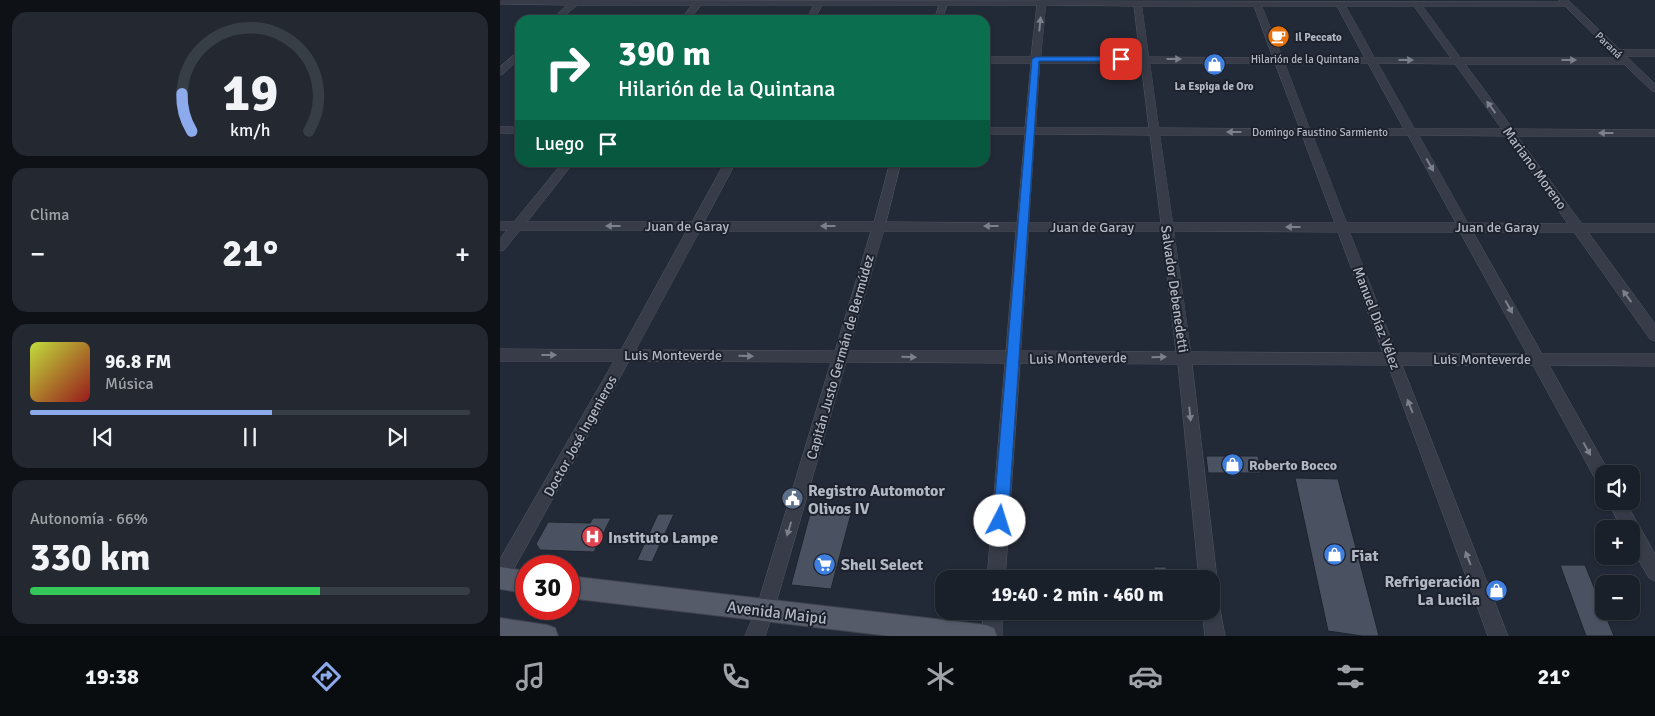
<!DOCTYPE html>
<html lang="es">
<meta charset="utf-8">
<style>
body{margin:0;font-family:Signika,sans-serif;background:#232831;color:#f1f3f6;height:100vh;display:flex;flex-direction:column;font-size:19px;white-space:nowrap}
*{box-sizing:border-box;margin:0}
p{font-size:16px;color:#9fa3a8}
.icon{flex:none;width:28px;height:28px;fill:none;stroke:currentColor;stroke-width:2;stroke-linecap:round;stroke-linejoin:round}
.map{position:relative;flex:1;overflow:hidden}
.sheet{display:flex;flex-direction:column;gap:12px;padding:12px;background:#0e1217;width:500px}
.sheet>*{flex:none}
.banner{position:absolute;left:15px;top:15px;width:475px;height:152px;border-radius:15px;box-shadow:0 1px 4px #0004,0 0 0 1px #383e46;background:#0b6e4f;color:#fff;overflow:hidden}
.tools{position:absolute;left:1095px;top:465px;display:grid;gap:10px}
.tools a{display:grid;place-items:center;width:45px;height:45px;border-radius:10px;background:#1a2029;box-shadow:0 1px 4px #0004,0 0 0 1px #383e46;font-size:25px}
.speed{position:absolute;left:15px;top:555px;display:flex;gap:10px;font-size:25px;font-weight:700;text-align:center}
.speed>*{display:grid;place-content:center;width:65px;height:65px;border-radius:50%;background:#1a2029;box-shadow:0 1px 4px #0004,0 0 0 1px #383e46;line-height:1}
.speed .limit{border:8px solid #d22;background:#fff;color:#111}
.pin{position:absolute;display:grid;place-items:center;width:42px;height:42px;color:#fff;margin:-21px;border-radius:10px;box-shadow:0 2px 8px #0006}
.me{position:absolute;width:55px;margin:-28px;rotate:5deg;stroke-linejoin:round;filter:drop-shadow(0 0 4px #0008)}
.turn{display:flex;align-items:center;gap:18px;height:105px;padding:0 20px;font-size:22px}
.turn .icon{width:65px;height:65px;stroke-width:2.5}
.turn b{display:block;font-size:35px;line-height:42px}
.then{display:flex;align-items:center;height:48px;padding:0 20px;background:#0003;gap:10px;font-size:19px}
.big{font-size:38px;font-weight:800;line-height:1.1}
.sheet .widget{flex:1;display:flex;flex-direction:column;justify-content:center;gap:8px;min-width:0;padding:0 18px;border-radius:15px;background:#232831}
.sheet .dial{align-items:center;gap:0}
.dial svg{height:130px;overflow:visible;fill:none;stroke:#383e46;stroke-width:7;stroke-linecap:round;text-anchor:middle}
.dial text{fill:#f1f3f6;stroke:none}
.song{display:flex;align-items:center;gap:15px}
.cover{width:60px;height:60px;border-radius:8px;background:linear-gradient(135deg,hsl(70 70% 55%),hsl(0 70% 35%))}
.played{height:5px;border-radius:2px;background:linear-gradient(90deg,#8daaed 55%,#383e46 55%)}
.keys{display:flex;justify-content:space-around;direction:ltr}
.heat{display:flex;justify-content:space-between;align-items:center;font-size:28px;direction:ltr}
.charge{height:8px;border-radius:4px;background:linear-gradient(90deg,#34c759 66%,#383e46 0)}
.trip{position:absolute;left:435px;top:570px;width:285px;height:50px;border-radius:15px;background:#1a2029;box-shadow:0 1px 4px #0004,0 0 0 1px #383e46;font-weight:800;line-height:50px;text-align:center}
.dock{display:flex;height:80px;justify-content:space-around;align-items:center;background:#0a0d10;color:#9fa3a8}
.dock .icon{width:35px;height:35px}
.dock .on{color:#8daaed}
.dock b{font-size:22px;color:#f1f3f6}
main{display:flex;flex:1;min-height:0}
.map>svg:first-child{display:block}
.building{fill:#4a5161;stroke:#1e232e}
.lines{fill:none;stroke-linecap:round;stroke-linejoin:round}
.minor-casing{stroke:#525762;stroke-width:1}
.major-casing{stroke:#404551;stroke-width:2}
.minor{fill:#373c48;fill-rule:evenodd}
.major{fill:#555b68;fill-rule:evenodd}
.oneway{fill:#7b808c}
.route{fill:#1a73e8;stroke:#114b97}
.labels{text-anchor:middle;stroke-width:4;stroke-linejoin:round;paint-order:stroke}
.far-poi-label{font-size:11px;font-weight:bold;fill:#b2b7c4;stroke:#1c212c;text-anchor:start}
.far-street-label{font-size:11px;fill:#b2b7c4;stroke:#1c212c}
.street-label{font-size:14px;fill:#b2b7c4;stroke:#1c212c}
.poi-label{font-size:14px;font-weight:bold;fill:#b2b7c4;stroke:#1c212c;text-anchor:start}
.near-poi-label{font-size:16px;font-weight:bold;fill:#b2b7c4;stroke:#1c212c;text-anchor:start}
.near-street-label{font-size:16px;fill:#b2b7c4;stroke:#1c212c}
</style>
<main>
<section class="sheet">
<div class="widget dial"><svg viewBox="0 0 100 80">
<path d="M14 69A42 42 0 1 1 86 69"/>
<path d="M14 69A42 42 0 0 1 8 46" stroke="#8daaed"/>
<text x="50" y="56" font-size="32" font-weight="700">19</text>
<text x="50" y="72" font-size="11">km/h</text>
</svg></div>
<div class="widget"><p>Clima</p>
<div class="heat"><a>−</a><b class="big">21°</b><a>+</a></div>
</div>
<div class="widget">
<div class="song"><i class="cover"></i><div><b>96.8 FM</b><p>Música</p></div></div>
<div class="played"></div>
<div class="keys"><svg class="icon" aria-label="previous" viewBox="0 0 24 24"><path d="M18 5L8 12l10 7zM5 5v14"/></svg><svg class="icon" aria-label="pause" viewBox="0 0 24 24"><path d="M8 5v14M16 5v14"/></svg><svg class="icon" aria-label="next" viewBox="0 0 24 24"><path d="M6 5l10 7-10 7zM19 5v14"/></svg></div>
</div>
<div class="widget"><p>Autonomía · 66%</p><b class="big">330 km</b><div class="charge"></div></div>
</section>
<div class="map">
<svg width="1155" height="636" viewBox="0 0 1155 636">
<rect width="100%" height="100%" fill="#232a37"/>
<g class="building">
<path d="M706,456H758L761,473H708Z"/>
<path d="M795,478L838,479L879,636H862L828,631Z"/>
<path d="M311,510H352L331,589L291,585Z"/>
<path d="M158,514H174L152,562L137,560Z"/>
<path d="M93,518H111L94,552L40,550L36,544L48,522L90,523Z"/>
<path d="M1060,565H1085L1114,636H1086Z"/>
<path d="M654,567H666L667,579H655Z"/>
</g>
<g class="lines">
<defs>
<g id="minor">
<path d="M0,0L1060,2L1059,0H1068L1120,50H1155V56H1126L1155,84V92L1152,91L1124,64H965L1013,129L1155,130V136H1017L1082,224H1155V232H1088L1155,324V341L1150,339L1074,232H973L1042,354H1155V366L1049,365L1110,474H1104V487L1098,484L1033,365H902L1008,636H988L888,365L692,364L717,579L714,585L711,587V579H699L678,364L520,363L505,579H487L505,363L346,362L274,610L265,636H245L256,610L331,362L129,361L6,583L0,586V559L114,361H0V349L121,350L187,230H20L4,250L0,251V239L7,230H0V222H14L63,162H74L27,222H192L225,162H236L204,222H374L390,162H401L386,222L517,223L525,134H485V128H525L531,63H485V57H531L537,5H447L442,20H434L439,5H322L314,20H306L314,5H201L189,20H180L192,5H77L60,20H51L67,5L0,4ZM546,5L634,6L640,57H541ZM642,6H754L773,58L649,57ZM762,6H837L865,58H783ZM846,6H914L951,58H875ZM923,6H1065L1118,58H961ZM540,63H641L649,128H536ZM650,63H775L800,129L659,128ZM785,63H868L904,129H810ZM878,63L955,64L1002,129H915ZM535,134L650,135L661,223H529ZM660,135H802L835,223H673ZM813,135H908L956,223H847ZM919,135L1006,136L1068,224L968,223ZM200,231H371L335,351L136,350ZM384,231H516L506,351H349ZM529,231H662L676,352L521,351ZM674,231L838,232L883,353L691,352ZM850,232H960L1027,354L897,353Z"/>
<path d="M20,50V58L3,74L0,75V67Z"/>
<rect x="0" y="127" width="20" height="6"/>
<path d="M1108,501H1125L1155,554V581L1149,578L1131,547V529H1122Z"/>
<path d="M711,597L718,599L725,636H705L702,611H711Z"/>
<path d="M484,611H502V636H482Z"/>
</g>
<g id="major">
<path d="M0,567L26,571V593L0,589Z"/>
<path d="M69,576L486,625L494,628L497,636H390L69,598Z"/>
<path d="M0,618L47,625L55,628L58,636H0Z"/>
</g>
</defs>
<use href="#minor" class="minor-casing"/>
<use href="#major" class="major-casing"/>
<use href="#minor" class="minor"/>
<use href="#major" class="major"/>
</g>
<defs><path id="oneway-solid" d="M-6-.8H1V-3.2L6.5 0L1 3.2V.8H-6Z" transform="scale(1.25)"/></defs>
<g class="oneway">
<use href="#oneway-solid" transform="translate(540 24) rotate(-84)"/>
<use href="#oneway-solid" transform="translate(674 59)"/>
<use href="#oneway-solid" transform="translate(906 60)"/>
<use href="#oneway-solid" transform="translate(1069 60)"/>
<use href="#oneway-solid" transform="translate(991 107) rotate(-126)"/>
<use href="#oneway-solid" transform="translate(734 132) rotate(-180)"/>
<use href="#oneway-solid" transform="translate(1106 133) rotate(-180)"/>
<use href="#oneway-solid" transform="translate(930 165) rotate(61)"/>
<use href="#oneway-solid" transform="translate(113 226) rotate(180)"/>
<use href="#oneway-solid" transform="translate(328 226) rotate(180)"/>
<use href="#oneway-solid" transform="translate(491 226) rotate(-180)"/>
<use href="#oneway-solid" transform="translate(793 227) rotate(-180)"/>
<use href="#oneway-solid" transform="translate(1127 296) rotate(-126)"/>
<use href="#oneway-solid" transform="translate(1009 307) rotate(61)"/>
<use href="#oneway-solid" transform="translate(49 355)"/>
<use href="#oneway-solid" transform="translate(246 356) rotate(1)"/>
<use href="#oneway-solid" transform="translate(409 357) rotate(1)"/>
<use href="#oneway-solid" transform="translate(659 357) rotate(-1)"/>
<use href="#oneway-solid" transform="translate(910 406) rotate(-111)"/>
<use href="#oneway-solid" transform="translate(690 414) rotate(84)"/>
<use href="#oneway-solid" transform="translate(1087 449) rotate(61)"/>
<use href="#oneway-solid" transform="translate(289 529) rotate(107)"/>
<use href="#oneway-solid" transform="translate(968 558) rotate(-111)"/>
</g>
<path class="route" d="M621,57L625,59L624,61H539L508,521L505,526L500,528L495,526L493,521L532,59L536,57Z"/>
<defs>
<symbol id="cafe-disc" viewBox="-11 -11 22 22"><circle r="9.5" fill="#e8710a" stroke="#1c212c"/><path d="M-5.5-4.5H6V0H3Q3 3.5 0 3.5H-2.5Q-5.5 3.5-5.5 0ZM3-3.2v2h1.7v-2ZM-6 4.5H4V6H-6Z" fill="#fff"/></symbol>
<symbol id="shop-disc" viewBox="-11 -11 22 22"><circle r="9.5" fill="#3f7fe0" stroke="#1c212c"/><path d="M-5-2.5h2.3a2.7 3.5 0 0 1 5.4 0H5L5.5 6h-11ZM-1.5-2.5h3a1.5 2.3 0 0 0-3 0Z" fill="#fff"/></symbol>
<symbol id="civic-disc" viewBox="-11 -11 22 22"><circle r="9.5" fill="#5c6f8a" stroke="#1c212c"/><path d="M-.6-6.5H3V-4.5H.6V-3L4-1V1h2V6H-6V1h2V-1L-.6-3ZM-1.2 2.5V6h2.4V2.5Z" fill="#fff"/></symbol>
<symbol id="hospital-disc" viewBox="-11 -11 22 22"><circle r="9.5" fill="#e0444e" stroke="#1c212c"/><path d="M-5-5h3v3.5h4V-5h3V5h-3V1.5h-4V5h-3Z" fill="#fff"/></symbol>
<symbol id="supermarket-disc" viewBox="-11 -11 22 22"><circle r="9.5" fill="#3f7fe0" stroke="#1c212c"/><path d="M-6-5.5h2.5l.6 2H6L4.5 2H-2.5L-4.4-4H-6ZM-1.5 3.2a1.3 1.3 0 1 0 .1 0ZM3 3.2a1.3 1.3 0 1 0 .1 0Z" fill="#fff"/></symbol>
</defs>
<g fill-rule="evenodd">
<use href="#cafe-disc" x="766" y="24" width="25" height="25"/>
<use href="#shop-disc" x="702" y="52" width="25" height="25"/>
<use href="#shop-disc" x="720" y="452" width="25" height="25"/>
<use href="#civic-disc" x="280" y="486" width="25" height="25"/>
<use href="#hospital-disc" x="80" y="524" width="25" height="25"/>
<use href="#shop-disc" x="822" y="542" width="25" height="25"/>
<use href="#supermarket-disc" x="312" y="552" width="25" height="25"/>
<use href="#shop-disc" x="984" y="578" width="25" height="25"/>
</g>
<g class="labels">
<g class="far-poi-label">
<text x="795" y="41">Il Peccato</text>
<text x="714" y="90" text-anchor="middle">La Espiga de Oro</text>
</g>
<g class="far-street-label">
<text transform="translate(1109 45) rotate(44)" y="4">Paraná</text>
<text x="805" y="63">Hilarión de la Quintana</text>
<text x="820" y="136">Domingo Faustino Sarmiento</text>
</g>
<g class="street-label">
<text transform="translate(1035 168) rotate(54)" y="5">Mariano Moreno</text>
<text x="187" y="231">Juan de Garay</text>
<text x="592" y="232">Juan de Garay</text>
<text x="997" y="232">Juan de Garay</text>
<text transform="translate(675 289) rotate(82)" y="5">Salvador Debenedetti</text>
<text transform="translate(877 318) rotate(69)" y="5">Manuel Díaz Vélez</text>
<text x="173" y="360">Luis Monteverde</text>
<text transform="translate(340 357) rotate(-74)" y="5">Capitán Justo Germán de Bermúdez</text>
<text transform="translate(578 358) rotate(-1)" y="5">Luis Monteverde</text>
<text x="982" y="364">Luis Monteverde</text>
<text transform="translate(80 436) rotate(-61)" y="5">Doctor José Ingenieros</text>
</g>
<g class="poi-label">
<text x="749" y="470">Roberto Bocco</text>
</g>
<g class="near-poi-label">
<text x="308" y="496">Registro Automotor<tspan x="308" dy="18">Olivos IV</tspan></text>
<text x="108" y="543">Instituto Lampe</text>
<text x="851" y="561">Fiat</text>
<text x="341" y="570">Shell Select</text>
<text x="980" y="587" text-anchor="end">Refrigeración<tspan x="980" dy="18">La Lucila</tspan></text>
</g>
<g class="near-street-label">
<text transform="translate(277 612) rotate(7)" y="6">Avenida Maipú</text>
</g>
</g>
</svg>
<div class="tools">
<a><svg class="icon" aria-label="sound" viewBox="0 0 24 24"><path d="M4 9h4l5-4v14l-5-4H4zM17 9q2 3 0 6"/></svg></a>
<a>+</a>
<a>−</a>
</div>
<div class="speed"><div class="limit">30</div></div>
<div class="pin" style="left:621px;top:59px;background:#d93025"><svg class="icon" aria-label="arrive" viewBox="0 0 24 24"><path d="M6 21V4h12l-3 4 3 4H6"/></svg></div>
<svg class="me" style="left:500px;top:521px" viewBox="-20 -20 40 40"><circle r="19" fill="#fff"/><path d="M0-13L10 11 0 6-10 11z" fill="#1a73e8"/></svg>
<div class="trip">19:40 · 2 min · 460 m</div>
<div class="banner">
<div class="turn"><svg class="icon" aria-label="right" viewBox="0 0 24 24"><path d="M7 20v-9h11M14 6l5 5-5 5"/></svg><div><b>390 m</b>Hilarión de la Quintana</div></div>
<div class="then">Luego<svg class="icon" aria-label="arrive" viewBox="0 0 24 24"><path d="M6 21V4h12l-3 4 3 4H6"/></svg></div>
</div>
</div>
</main>
<nav class="dock">
<b>19:38</b>
<svg class="icon on" aria-label="directions" viewBox="0 0 24 24"><path d="M12 3l9 9-9 9-9-9zM9 14v-3h6M13 9l2 2-2 2"/></svg>
<svg class="icon" aria-label="music" viewBox="0 0 24 24"><path d="M9 18V5l10-2v13"/><circle cx="6" cy="18" r="3"/><circle cx="16" cy="16" r="3"/></svg>
<svg class="icon" aria-label="phone" viewBox="0 0 24 24"><path d="M5 4h4l2 5-3 2q2 4 5 5l2-3 5 2v4C11 20 4 13 5 4z"/></svg>
<svg class="icon" aria-label="climate" viewBox="0 0 24 24"><path d="M12 3v18M4 7l16 10M4 17L20 7"/></svg>
<svg class="icon" aria-label="car" viewBox="0 0 24 24"><path d="M5 17H2v-5l4-1 3-4h7l3 4 3 1v5h-3M9 17h6M6 11h13"/><circle cx="7" cy="17" r="2"/><circle cx="17" cy="17" r="2"/></svg>
<svg class="icon" aria-label="filters" viewBox="0 0 24 24"><path d="M4 7h16M4 17h16"/><circle cx="9" cy="7" r="2"/><circle cx="15" cy="17" r="2"/></svg>
<b>21°</b>
</nav>
